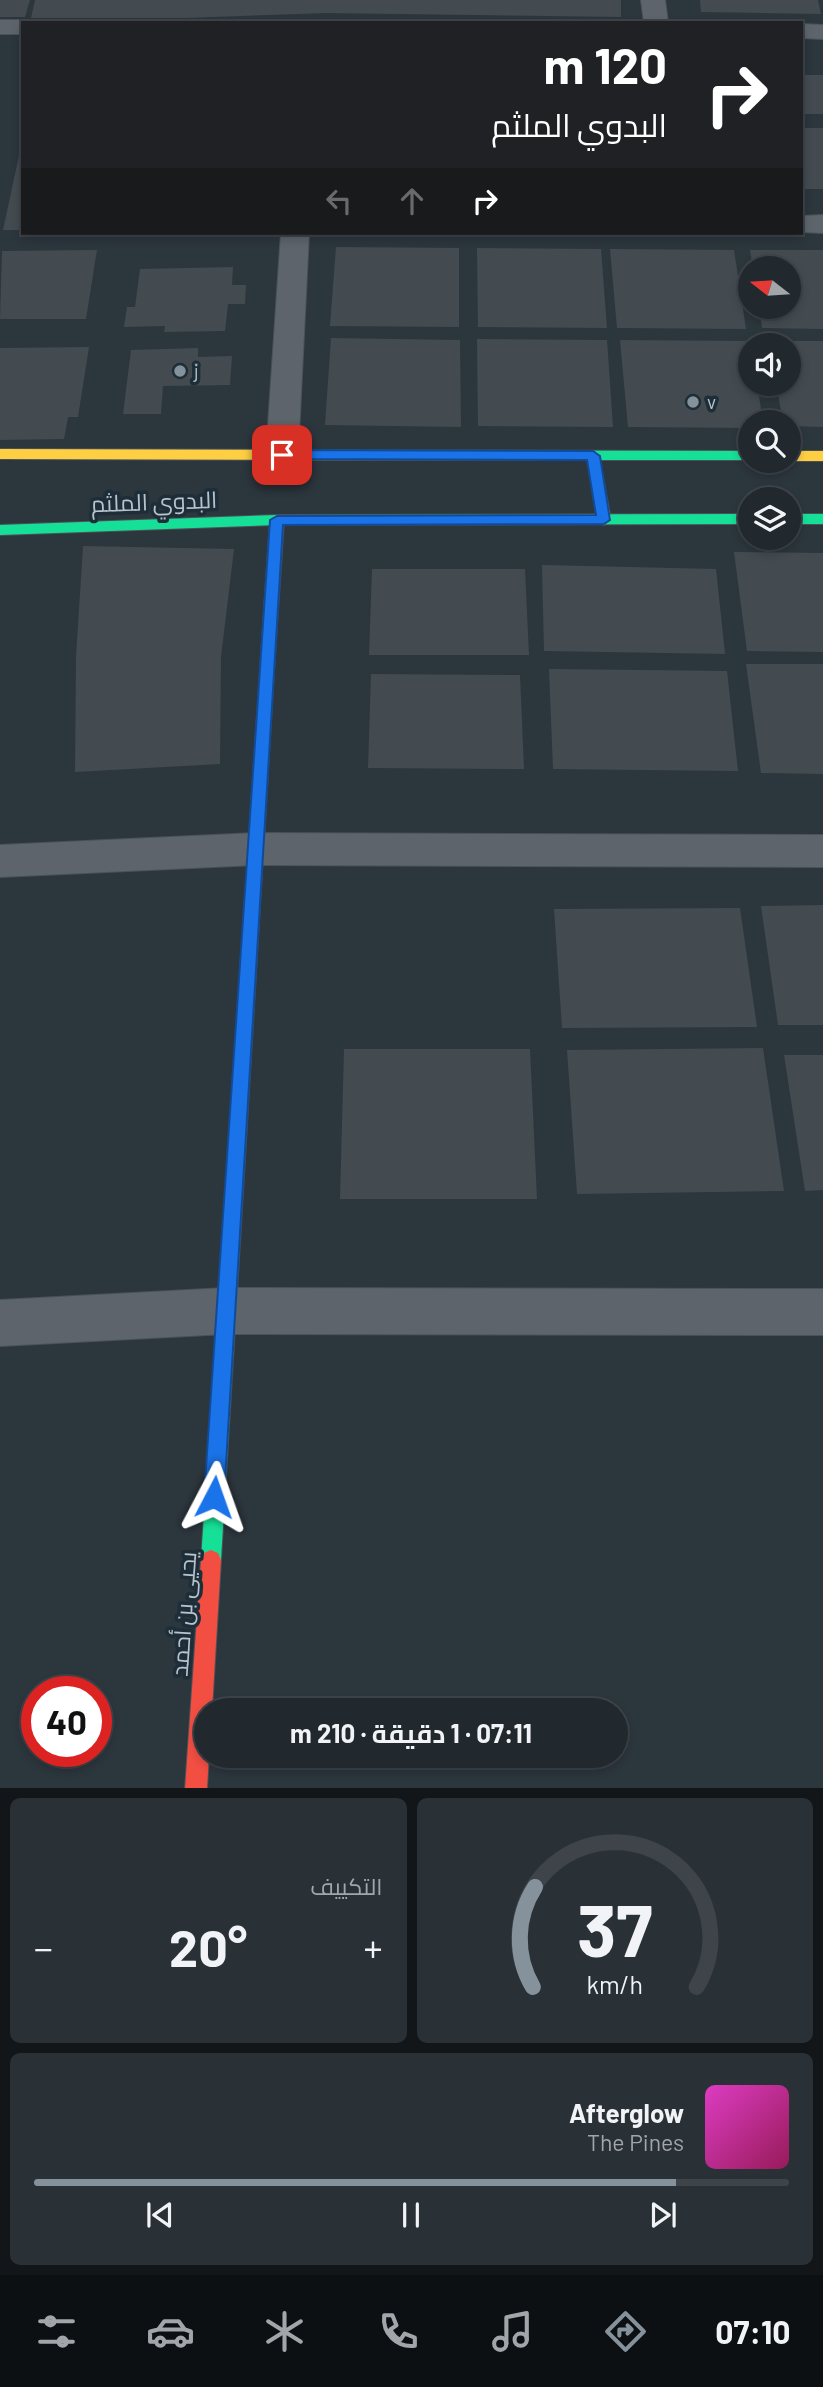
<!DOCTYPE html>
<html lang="ar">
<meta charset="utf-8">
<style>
body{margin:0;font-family:Barlow,Cairo,sans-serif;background:#293036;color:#f1f3f6;direction:rtl;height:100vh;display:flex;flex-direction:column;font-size:26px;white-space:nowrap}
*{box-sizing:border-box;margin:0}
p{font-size:23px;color:#a2a6aa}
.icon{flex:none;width:38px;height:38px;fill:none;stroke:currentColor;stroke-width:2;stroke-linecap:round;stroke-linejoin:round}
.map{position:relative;height:1788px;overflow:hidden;direction:ltr}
.details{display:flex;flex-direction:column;gap:10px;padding:10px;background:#121619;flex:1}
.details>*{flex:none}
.hud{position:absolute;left:21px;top:21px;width:782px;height:214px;border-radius:0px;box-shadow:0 4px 10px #0003,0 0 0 2px #3e444a;direction:rtl;background:#202124;color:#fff;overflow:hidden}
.needle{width:46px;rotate:287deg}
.tools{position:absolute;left:738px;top:256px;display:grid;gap:14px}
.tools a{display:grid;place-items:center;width:63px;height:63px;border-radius:50%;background:#21282e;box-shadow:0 4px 10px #0003,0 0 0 2px #3e444a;font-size:35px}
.speed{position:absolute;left:21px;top:1676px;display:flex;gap:14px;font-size:35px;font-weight:700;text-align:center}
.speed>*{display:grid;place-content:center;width:91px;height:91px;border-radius:50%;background:#21282e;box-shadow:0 4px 10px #0003,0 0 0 2px #3e444a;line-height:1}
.speed .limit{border:10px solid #d22;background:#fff;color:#111}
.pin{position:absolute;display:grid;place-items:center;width:60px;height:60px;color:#fff;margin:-30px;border-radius:14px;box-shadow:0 4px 10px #0006}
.me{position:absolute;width:77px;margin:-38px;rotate:4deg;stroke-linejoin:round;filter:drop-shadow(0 0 5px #0008)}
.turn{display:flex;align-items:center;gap:24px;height:147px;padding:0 21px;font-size:32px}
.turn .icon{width:91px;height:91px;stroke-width:2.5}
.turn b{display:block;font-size:49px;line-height:60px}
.lanes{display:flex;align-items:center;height:66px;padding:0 21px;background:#0003;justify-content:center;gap:35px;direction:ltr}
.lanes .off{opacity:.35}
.big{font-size:52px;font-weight:700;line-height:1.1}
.details .widget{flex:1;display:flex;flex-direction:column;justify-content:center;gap:10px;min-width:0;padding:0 24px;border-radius:10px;background:#293036}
.details .dial{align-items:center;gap:0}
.dial svg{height:182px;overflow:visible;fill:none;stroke:#3e444a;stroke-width:7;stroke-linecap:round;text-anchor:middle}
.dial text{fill:#f1f3f6;stroke:none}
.song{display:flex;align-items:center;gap:21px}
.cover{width:84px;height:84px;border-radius:10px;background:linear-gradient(135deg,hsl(310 70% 55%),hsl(330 70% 35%))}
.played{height:7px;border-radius:4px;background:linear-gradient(90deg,#86929b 85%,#3e444a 85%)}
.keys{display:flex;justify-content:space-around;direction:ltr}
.heat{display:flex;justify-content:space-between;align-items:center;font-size:38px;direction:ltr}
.details .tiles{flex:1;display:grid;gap:10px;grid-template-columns:1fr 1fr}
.widget:last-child{grid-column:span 2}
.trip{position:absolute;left:194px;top:1698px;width:434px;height:70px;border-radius:35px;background:#21282e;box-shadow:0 4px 10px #0003,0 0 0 2px #3e444a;font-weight:700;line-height:70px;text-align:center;direction:rtl}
.tab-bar{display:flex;height:112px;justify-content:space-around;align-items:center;background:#0d1012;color:#a2a6aa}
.tab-bar .icon{width:49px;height:49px}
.tab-bar .selected{color:#86929b}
.tab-bar b{font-size:32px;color:#f1f3f6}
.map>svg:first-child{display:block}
.building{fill:#434b51}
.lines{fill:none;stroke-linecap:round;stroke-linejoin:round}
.street-casing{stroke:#4b5257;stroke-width:2}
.fast-casing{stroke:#4b5257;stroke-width:2}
.slow-casing{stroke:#4b5257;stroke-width:2}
.jam-casing{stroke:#4b5257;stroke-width:2}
.street{fill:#5d646b;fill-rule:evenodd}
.fast{fill:#16e098;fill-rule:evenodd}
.slow{fill:#ffcf43;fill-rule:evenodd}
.jam{fill:#f24e42;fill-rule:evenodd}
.route{fill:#1a73e8;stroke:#114b97;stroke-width:2}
.poi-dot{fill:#86929b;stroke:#1e2e39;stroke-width:2.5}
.labels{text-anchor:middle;stroke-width:7;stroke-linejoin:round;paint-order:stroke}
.far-poi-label{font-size:19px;fill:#b7c3cd;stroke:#1e2e39;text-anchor:start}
.street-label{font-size:23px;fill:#b7c3cd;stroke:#1e2e39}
</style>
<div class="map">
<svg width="823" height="1789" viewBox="0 0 823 1789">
<rect width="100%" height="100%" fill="#2c363d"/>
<g class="building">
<path d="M0,0H30L25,17H0Z"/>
<path d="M35,0H621V17L327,13L185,18H31Z"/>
<path d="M700,0H818L821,14L701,12Z"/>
<rect x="802" y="75" width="21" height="39"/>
<rect x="802" y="128" width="21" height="61"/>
<path d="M20,151H23V230H3Z"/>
<path d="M336,247L459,248V327L330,326Z"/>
<path d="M477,248L601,249L607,328L478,327Z"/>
<path d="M610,249L734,250L746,329L617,328Z"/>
<path d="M97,250L86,319H0L2,251Z"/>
<path d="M750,250H823V329L762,328L759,306H789V268H753Z"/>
<path d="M233,267L232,285H246L245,304H228L225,331L164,332L165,326L124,327L127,307H135L140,269Z"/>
<path d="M331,338L460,340L461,427L325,425Z"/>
<path d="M477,339L607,340L613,427L478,426Z"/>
<path d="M620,340L750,341L751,383H757L763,422H751V428L628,427Z"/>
<path d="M769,341H823V427L789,426V422H783L776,383H789V345H770Z"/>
<path d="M89,347L78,417H68L64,439L0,440V348Z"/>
<path d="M198,348V357L232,356L230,385L163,386L161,414H123L131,350Z"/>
<path d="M83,546L234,549L221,657L220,764L75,772L76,657Z"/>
<path d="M734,552L823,553V652L747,651Z"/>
<path d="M542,565L716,569L725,654L544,651Z"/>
<path d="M372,569H525L529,655H369Z"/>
<path d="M746,664H823V774L761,773Z"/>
<path d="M549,669L727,671L738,771L553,769Z"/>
<path d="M371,674L520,675L524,769L368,768Z"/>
<path d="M823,905V1025H778L761,906Z"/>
<path d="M740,908L757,1027L562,1028L554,909Z"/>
<path d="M763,1048L784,1191L577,1194L567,1050Z"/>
<path d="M344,1049H530L537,1199H340Z"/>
<path d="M784,1055H823V1190L805,1191Z"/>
</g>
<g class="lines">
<defs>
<g id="street">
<path d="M641,0H665L668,23H644Z"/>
<path d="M0,20H23L32,23H23V34H0Z"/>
<path d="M802,24L823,25V39L802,38Z"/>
<path d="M823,215V233L802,232V216Z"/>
<path d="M281,233H309L298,455L293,463L282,466L271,463L266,455Z"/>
<path d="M256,833L823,835V867L256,865L0,877V845Z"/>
<path d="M226,1288L823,1289V1335L226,1334L0,1346V1300Z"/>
</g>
<g id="fast">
<path d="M303,450L751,451L752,460H303L297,455Z"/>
<path d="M751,514V524L277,525L0,535V525L277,515Z"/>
<rect x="789" y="514" width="34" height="10"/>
<path d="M267,665L274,671L221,1560L218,1567L211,1570L204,1567L201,1560L260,671Z"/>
</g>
<g id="slow">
<path d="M0,449L303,450L309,455L303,460L0,459Z"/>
<path d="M593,451L599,456L611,520L604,525L597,520L587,456Z"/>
<rect x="789" y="451" width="34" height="10"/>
</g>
<g id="jam">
<path d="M277,515L284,520L274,671L267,677L260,671L270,520Z"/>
<path d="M211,1550L218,1553L221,1560L212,1710H206V1755H209L207,1789H185L201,1560L204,1553Z"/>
</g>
</defs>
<use href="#street" class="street-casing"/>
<use href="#fast" class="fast-casing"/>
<use href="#slow" class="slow-casing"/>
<use href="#jam" class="jam-casing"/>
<use href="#street" class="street"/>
<use href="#fast" class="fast"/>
<use href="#slow" class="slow"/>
<use href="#jam" class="jam"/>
</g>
<path class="route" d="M282,450L593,451L600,456L610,520L604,524L283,525L224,1497L221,1504L214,1507L207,1504L204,1497L270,520L277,516L596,515L587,460L282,459L275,455Z"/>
<g class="poi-dot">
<circle cx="180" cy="371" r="7"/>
<circle cx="693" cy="402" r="7"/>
</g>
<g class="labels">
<g class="far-poi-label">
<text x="194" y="378">j</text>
<text x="707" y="409">v</text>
</g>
<g class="street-label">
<text transform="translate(154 502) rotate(-2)" y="8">البدوي الملثم</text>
<text transform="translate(184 1614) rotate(-86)" y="8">يحيى بن أحمد</text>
</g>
</g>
</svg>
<div class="tools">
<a><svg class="needle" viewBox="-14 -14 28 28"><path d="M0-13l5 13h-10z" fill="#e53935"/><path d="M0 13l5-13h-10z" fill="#a2a6aa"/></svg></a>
<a><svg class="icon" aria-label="sound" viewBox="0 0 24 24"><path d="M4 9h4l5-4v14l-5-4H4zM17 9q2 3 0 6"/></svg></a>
<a><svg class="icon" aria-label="search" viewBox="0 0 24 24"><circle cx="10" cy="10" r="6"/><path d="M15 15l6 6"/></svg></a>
<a><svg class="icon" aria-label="layers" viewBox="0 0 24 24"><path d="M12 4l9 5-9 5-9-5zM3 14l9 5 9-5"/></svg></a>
</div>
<div class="speed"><div class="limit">40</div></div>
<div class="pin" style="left:282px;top:455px;background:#d93025"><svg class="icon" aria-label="arrive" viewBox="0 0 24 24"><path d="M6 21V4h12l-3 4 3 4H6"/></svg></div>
<svg class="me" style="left:214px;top:1497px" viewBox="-20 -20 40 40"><path d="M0-17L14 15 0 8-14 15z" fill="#1a73e8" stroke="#fff" stroke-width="4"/></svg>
<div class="trip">07:11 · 1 دقيقة · 210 m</div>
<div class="hud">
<div class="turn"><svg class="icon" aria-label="right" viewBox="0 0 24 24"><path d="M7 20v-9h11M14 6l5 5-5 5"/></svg><div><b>120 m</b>البدوي الملثم</div></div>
<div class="lanes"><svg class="icon off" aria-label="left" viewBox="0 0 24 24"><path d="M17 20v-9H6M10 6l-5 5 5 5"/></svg><svg class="icon off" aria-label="ahead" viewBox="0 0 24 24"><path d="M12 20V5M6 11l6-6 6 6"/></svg><svg class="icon" aria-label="right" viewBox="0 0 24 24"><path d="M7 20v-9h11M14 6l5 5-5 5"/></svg></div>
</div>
</div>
<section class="details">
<div class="tiles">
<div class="widget dial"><svg viewBox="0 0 100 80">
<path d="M14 69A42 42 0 1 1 86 69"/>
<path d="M14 69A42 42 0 0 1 15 25" stroke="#86929b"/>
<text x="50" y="56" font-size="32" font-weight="700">37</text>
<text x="50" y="72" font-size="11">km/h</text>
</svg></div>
<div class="widget"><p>التكييف</p>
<div class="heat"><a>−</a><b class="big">20°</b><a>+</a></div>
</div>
<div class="widget">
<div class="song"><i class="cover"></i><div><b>Afterglow</b><p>The Pines</p></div></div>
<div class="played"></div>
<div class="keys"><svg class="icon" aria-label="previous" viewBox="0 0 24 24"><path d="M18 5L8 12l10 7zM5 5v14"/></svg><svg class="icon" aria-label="pause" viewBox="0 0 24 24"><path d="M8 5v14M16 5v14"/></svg><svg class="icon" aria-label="next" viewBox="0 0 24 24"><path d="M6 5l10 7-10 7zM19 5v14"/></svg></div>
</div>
</div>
</section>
<nav class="tab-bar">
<b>07:10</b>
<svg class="icon selected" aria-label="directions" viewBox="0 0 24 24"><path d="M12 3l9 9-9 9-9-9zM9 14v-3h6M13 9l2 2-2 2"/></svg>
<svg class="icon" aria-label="music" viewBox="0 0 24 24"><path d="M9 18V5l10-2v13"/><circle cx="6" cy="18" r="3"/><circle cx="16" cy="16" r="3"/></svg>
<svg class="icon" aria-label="phone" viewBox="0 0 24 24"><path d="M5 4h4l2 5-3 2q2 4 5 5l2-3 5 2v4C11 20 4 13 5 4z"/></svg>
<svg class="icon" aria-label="climate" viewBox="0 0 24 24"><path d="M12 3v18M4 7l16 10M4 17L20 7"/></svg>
<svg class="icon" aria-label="car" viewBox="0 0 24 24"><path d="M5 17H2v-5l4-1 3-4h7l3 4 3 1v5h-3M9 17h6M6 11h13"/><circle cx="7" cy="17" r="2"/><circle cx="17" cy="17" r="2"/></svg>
<svg class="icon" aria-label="filters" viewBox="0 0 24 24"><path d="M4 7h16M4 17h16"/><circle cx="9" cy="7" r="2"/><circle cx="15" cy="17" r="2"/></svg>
</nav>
